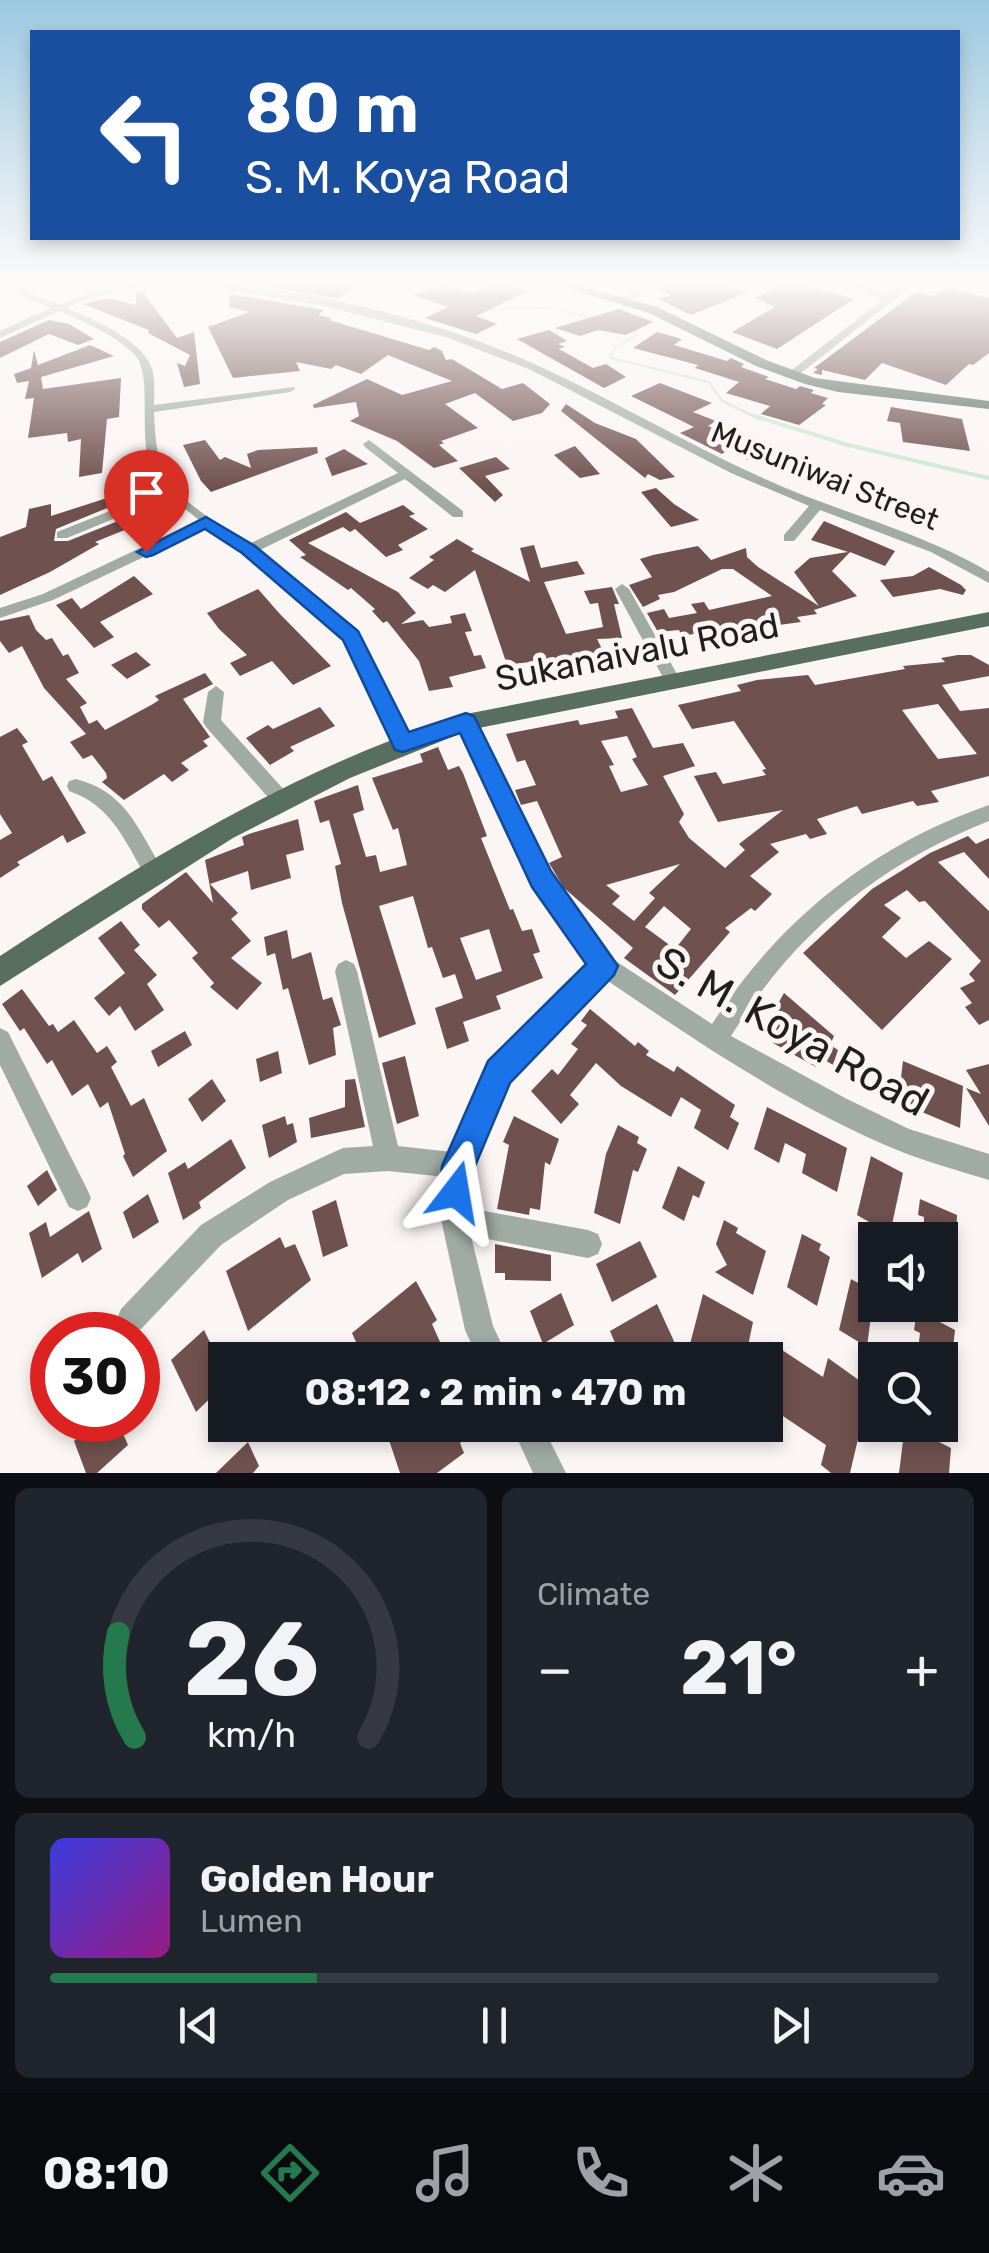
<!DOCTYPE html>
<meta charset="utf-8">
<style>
body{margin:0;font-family:Rubik,sans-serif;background:#20242c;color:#f1f3f6;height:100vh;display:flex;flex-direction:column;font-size:38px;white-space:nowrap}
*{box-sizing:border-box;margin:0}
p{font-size:32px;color:#9ea1a6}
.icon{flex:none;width:55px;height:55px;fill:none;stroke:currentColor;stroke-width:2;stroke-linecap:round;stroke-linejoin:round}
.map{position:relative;height:1473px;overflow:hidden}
.panel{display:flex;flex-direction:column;gap:15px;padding:15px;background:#0d0f14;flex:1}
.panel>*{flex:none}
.guide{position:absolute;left:30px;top:30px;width:930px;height:210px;border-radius:0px;box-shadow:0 5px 15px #0003;background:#1a4fa0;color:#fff;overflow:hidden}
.buttons{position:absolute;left:858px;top:1222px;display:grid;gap:20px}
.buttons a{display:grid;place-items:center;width:100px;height:100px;border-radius:0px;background:#171b24;box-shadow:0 5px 15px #0003;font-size:50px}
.speed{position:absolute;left:30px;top:1312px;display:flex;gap:20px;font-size:50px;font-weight:700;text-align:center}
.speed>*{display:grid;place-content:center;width:130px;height:130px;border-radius:50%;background:#171b24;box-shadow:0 5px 15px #0003;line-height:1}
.speed .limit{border:15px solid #d22;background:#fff;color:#111}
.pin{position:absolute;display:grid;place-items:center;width:85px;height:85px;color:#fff;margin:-102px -42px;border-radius:50% 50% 50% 0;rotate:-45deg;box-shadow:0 0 10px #0007}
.pin .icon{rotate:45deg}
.me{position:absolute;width:110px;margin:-55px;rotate:14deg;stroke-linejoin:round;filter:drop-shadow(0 0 8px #0008)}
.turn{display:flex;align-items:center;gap:35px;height:210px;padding:0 50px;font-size:45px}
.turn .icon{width:130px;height:130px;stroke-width:2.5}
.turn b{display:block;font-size:70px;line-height:85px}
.big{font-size:75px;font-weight:700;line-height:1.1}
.panel .card{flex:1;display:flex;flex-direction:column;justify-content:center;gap:15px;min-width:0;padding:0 35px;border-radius:15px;background:#20242c}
.panel .dial{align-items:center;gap:0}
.dial svg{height:260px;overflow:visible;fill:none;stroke:#363941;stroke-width:7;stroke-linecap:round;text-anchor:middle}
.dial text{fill:#f1f3f6;stroke:none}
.song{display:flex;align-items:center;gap:30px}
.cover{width:120px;height:120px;border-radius:15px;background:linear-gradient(135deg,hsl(240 70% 55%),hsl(310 70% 35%))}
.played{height:10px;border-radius:5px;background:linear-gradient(90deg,#247a4d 30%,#363941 30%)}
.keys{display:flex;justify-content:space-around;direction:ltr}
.heat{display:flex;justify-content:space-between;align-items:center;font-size:55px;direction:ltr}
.panel .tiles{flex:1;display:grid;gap:15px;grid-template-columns:1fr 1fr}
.card:last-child{grid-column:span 2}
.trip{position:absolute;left:208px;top:1342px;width:575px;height:100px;border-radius:0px;background:#171b24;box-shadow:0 5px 15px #0003;font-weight:700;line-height:100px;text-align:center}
.dock{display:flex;height:160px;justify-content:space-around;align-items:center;background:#090b0e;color:#9ea1a6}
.dock .icon{width:70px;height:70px}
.dock .active{color:#247a4d}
.dock b{font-size:45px;color:#f1f3f6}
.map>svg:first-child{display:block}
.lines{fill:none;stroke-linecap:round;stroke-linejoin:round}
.stream-far1{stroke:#cbe8d4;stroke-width:2.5}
.stream{stroke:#cbe8d4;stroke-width:4}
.building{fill:#6f514f;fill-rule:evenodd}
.minor{fill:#a0aca3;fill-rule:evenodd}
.major{fill:#586e60;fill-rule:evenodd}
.route{fill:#1a73e8;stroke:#114b97;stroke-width:2.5}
.labels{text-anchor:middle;stroke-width:10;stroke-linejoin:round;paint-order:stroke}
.far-street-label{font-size:30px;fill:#211f1e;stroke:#fbf5f4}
.street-label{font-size:35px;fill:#211f1e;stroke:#fbf5f4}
.near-street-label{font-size:42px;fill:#211f1e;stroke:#fbf5f4}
</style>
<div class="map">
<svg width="989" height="1473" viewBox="0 0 989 1473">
<rect width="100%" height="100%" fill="#fbf5f4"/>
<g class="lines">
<g class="stream-far1">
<path d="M470,283L476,287L473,295"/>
<path d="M486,310L550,308L598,319"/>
<path d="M633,328L638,335L614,348L611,358L709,382L722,401L760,419"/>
</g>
<path class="stream" d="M754,416L848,445L989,478"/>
</g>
<g class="building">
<path d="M244,283H334L354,286L339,298Z"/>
<path d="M494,283L528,291L476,316L497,324L476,334L425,318L448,307L414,295L442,285L473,293Z"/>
<path d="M675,283H715L748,292L691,315L659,299L671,295L656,289Z"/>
<path d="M783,283H796L854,299L777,349L732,332L775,307L756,298Z"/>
<path d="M950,288L989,298V353L973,365L969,364L946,385L882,363L865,380L822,370V375L813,373L818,369L814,368L916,292L932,296Z"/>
<path d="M142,291L177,338L194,332L200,384L184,387L177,363L185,366L190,355L148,333L149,330L83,304L109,298L136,305V292Z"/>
<path d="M230,294L324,310L318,315L332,318L329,320L429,350L434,347L442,351L446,360L452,359L502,389L523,383L550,404L542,413L513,421L475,393L445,404L478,428L441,441L444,443L439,445L458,461L434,468L397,441L350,421L359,416L356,402L314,408L313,405L367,379L402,395L452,381L388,355L361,374L336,365L331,369L296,362L300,371L233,378L208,327L250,312L229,307Z"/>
<path d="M619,309L653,322L626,335L598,330L580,336L555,328Z"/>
<path d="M49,320L69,324L94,339L78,345L49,334L0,358V342Z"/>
<path d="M549,330L567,341L558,344L565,347L559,349L593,368L606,364L626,377L604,388L517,339Z"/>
<path d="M657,332L682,339L674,345L727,361L731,358L744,364L741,367L769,377L765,379L796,389L800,386L814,390L811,393L828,398L822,404L826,405L799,425L761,414L770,406L726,393L739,382L695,368L698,365L633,348Z"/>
<path d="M90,345L114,356L41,377L43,389L121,378L119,417L107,419L102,473L79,477L81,439L68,442L67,433L28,438L34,398L25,399L29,381L17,383L14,374L31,368L34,350L38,365Z"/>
<path d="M660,383L712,403L693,412L716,421L708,426L765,448L748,460L727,450L722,454L680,433L694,427L631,396Z"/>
<path d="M566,404L595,423L636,439L675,477L660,480L648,474L645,478L561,411Z"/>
<path d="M891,407L962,419L970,451L903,442L900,423L887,421Z"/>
<path d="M205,440L220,460L225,457L251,468L247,454L258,450L317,447L318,453L211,492L201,481L183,445Z"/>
<path d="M575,446L600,474L580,478L554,455Z"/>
<path d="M344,449L368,464L332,476L325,458Z"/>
<path d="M496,457L510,469L485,476L503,495L495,502L459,468Z"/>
<path d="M656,488L674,504L699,520L671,527L641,492Z"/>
<path d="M107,498L117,504L56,529L54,541H68L133,515L155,529L138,538L127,529L95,542L99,544L50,572L0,595V537L26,527L29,509L51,504V516Z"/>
<path d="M403,505L415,514L409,516L428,529L398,545L403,550L386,557L355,529L350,532L343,527L308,543L398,592L416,613L401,624L423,620L429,627L452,623L450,616L465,613L472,631L465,632L474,656L481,655L486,668L449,677L453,687L429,691L419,661L387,621L383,623L372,611L375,609L351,588L348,590L300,557L306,555L289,540L346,512L360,523Z"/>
<path d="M824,521L895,551L885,566L850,552L832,571L857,596L814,610L817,614L797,617L801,622L719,633L716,630L682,636L679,630L658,632L647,613L664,609L669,618L697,613L691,604L704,602L709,610L772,596L733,569H722L674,592L658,595L660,599L643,607L629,585L652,577L640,559L653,555L698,546L711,560L746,548L747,557L758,567L819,606L794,572L810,558L848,552L811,540Z"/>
<path d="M457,539L474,549L471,551L530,582L520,548L534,545L541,568L577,561L585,574L544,582L566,634L603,627L598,603L590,604L584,591L612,587L619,604H614L622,638L597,639L606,657L581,661L578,656L507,665L475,570L445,592L433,585L428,589L409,578L434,560L429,557Z"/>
<path d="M929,567L961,585L966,590L963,595L940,589L893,597L880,580L913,576Z"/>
<path d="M134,576L153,594L100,622L114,637L94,648L56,605L72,598L81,609Z"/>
<path d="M258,589L279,613L331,666L293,685L272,661L240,676L230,663L247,655L219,629L207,613Z"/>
<path d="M29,615L36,630L46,640L52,638L63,656L68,654L79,673L66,679L87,703L80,707L89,724L97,720L105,730L153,704L159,700L155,696L205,673L213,684L183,699L210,737L203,741L208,746L181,763L189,770L172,782L164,774L124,800L102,782L107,778L106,773L92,755L83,759L70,742L86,734L44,688L22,646L9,653L0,641V621Z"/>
<path d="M136,652L151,665L127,679L111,665Z"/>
<path d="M958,655H971L989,665V676L942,685L960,711L989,708V776L931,791L939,802L917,806L913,801L862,814L857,806L817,819L827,834L810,839L806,834L770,844L779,852L750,876L772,894L755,911L751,908L725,928L730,932L675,995L624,958L633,948L564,888L549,863L562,857L537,801L521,805L515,790L536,785L525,760L517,762L506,734L578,720L580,725L618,718L615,711L632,708L653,748L683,743L695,766L663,776L684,814L679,822L689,838L725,868L745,850L739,844L783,810L718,822L694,776L716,772L723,784L766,775L762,770L766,769L734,721L692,729L678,705L741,691L737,685L757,680L808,675L815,685L905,669L903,666L945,662L941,658ZM938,704L977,754L938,759L902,710ZM627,736L637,757L632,759L648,785L621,792L609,766L614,765L601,741ZM680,864L649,893L655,898L634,921L612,904L620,896L606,885ZM664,906L691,929L675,949L645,927Z"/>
<path d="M320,707L335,726L290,747L294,751L270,765L246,738L268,725L273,729Z"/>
<path d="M17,728L28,742L22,745L43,781L52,776L86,833L67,843L63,835L17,862L20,865L0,878V840L12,833L0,814V737Z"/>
<path d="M438,747L448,770L459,766L463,773L487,836L481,838L510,910L513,909L522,931L532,929L540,952L533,954L543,978L496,996L501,1009L463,1022L469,1041L447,1049L435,1008L463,998L455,974L443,978L432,947L428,948L413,896L379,906L416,1024L379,1038L342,903L335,866L341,864L329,820L320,823L314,801L358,785L364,810L353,814L366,857L376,855L380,872L407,865L398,828L393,830L372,778L423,762L420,754ZM489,929L502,971L476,980L460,938Z"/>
<path d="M298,819L304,850L286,855L291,878L251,890L248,871L210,884L238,913L231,919L251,941L231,958L262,983L237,1010L210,987L214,983L192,958L198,953L169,920L159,928L142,909V904L186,872L213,903L205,860L244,845L242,837L249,834Z"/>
<path d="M968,836L976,844L989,838V879L964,852L938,862L989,911V1020L979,1025L965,1007L972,1003L960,988L975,981L969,974L981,961L925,901L919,902L907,890L884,905L901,918L882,937L906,958L929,941L952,959L882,1030L803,953L872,889L930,853Z"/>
<path d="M121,921L140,945L134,950L157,975L147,984L164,1010L135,1031L120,1006L109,1016L94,998L125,973L98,938Z"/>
<path d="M287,930L292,959L311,952L323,1000L332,997L341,1025L333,1028L336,1055L309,1065L288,988L283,990L275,953L267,956L264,937Z"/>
<path d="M22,989L49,1026L53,1024L58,1032L74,1020L97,1053L107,1046L117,1062L111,1067L131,1106L144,1098L167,1151L133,1177L123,1156L125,1154L108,1102L100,1108L88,1084L72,1096L52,1060L47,1064L24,1028L20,1031L2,1004Z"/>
<path d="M784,993L834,1036L830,1045L838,1050L833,1065L820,1057L816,1067L773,1043L764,1029Z"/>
<path d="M590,1009L635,1046L638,1042L649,1051L646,1055L674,1072L677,1066L735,1105L730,1117L739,1123L728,1150L694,1128L701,1110L681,1097L671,1117L621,1086L596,1063L570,1095L579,1104L561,1124L531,1091L552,1069L558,1075L578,1049L571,1044L587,1025L581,1021Z"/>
<path d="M185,1031L192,1045L158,1067L151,1051Z"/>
<path d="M278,1051L282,1073L260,1082L256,1059Z"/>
<path d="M405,1056L419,1116L397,1124L382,1063Z"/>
<path d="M903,1061L963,1086L960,1128L898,1102Z"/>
<path d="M989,1064V1126L966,1088L981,1094L966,1070Z"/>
<path d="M212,1079L226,1101L202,1122L188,1099Z"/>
<path d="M355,1079L365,1127L311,1138L309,1118L345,1107V1080Z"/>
<path d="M767,1107L847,1148L837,1192L802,1173L806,1154L785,1143L779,1163L754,1149Z"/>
<path d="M285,1116L287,1125L293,1123L297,1142L269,1158L262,1125Z"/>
<path d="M514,1116L559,1139L550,1165L545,1162L540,1210L530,1208L529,1215L497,1209L509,1145L503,1142Z"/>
<path d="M618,1125L639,1137L637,1143L647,1149L638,1172L633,1170L620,1224L594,1213L606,1154Z"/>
<path d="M231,1139L246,1168L199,1202L201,1208L183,1220L168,1173L185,1162L188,1169Z"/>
<path d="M871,1156L903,1173L890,1234L857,1215Z"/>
<path d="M678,1166L705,1182L699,1198L693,1195L684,1221L662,1208Z"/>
<path d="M47,1170L57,1190L38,1206L27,1186Z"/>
<path d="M148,1194L159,1222L133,1239L123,1212Z"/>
<path d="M920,1199L957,1215L955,1263L940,1257V1240H923L924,1217L918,1215Z"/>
<path d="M336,1200L348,1246L323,1257L312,1211Z"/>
<path d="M89,1211L102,1249L82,1263L78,1253L42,1278L29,1233L46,1222L50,1237Z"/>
<path d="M724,1220L738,1228L736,1233L766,1251L753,1295L715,1272L727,1265L716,1244Z"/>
<path d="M802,1234L821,1244L819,1250L830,1257L817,1306L787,1287Z"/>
<path d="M280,1237L285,1248L295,1244L311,1280L248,1331L226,1271Z"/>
<path d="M640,1241L657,1277L612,1302L596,1264Z"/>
<path d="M495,1244L551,1255V1281L505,1280V1273H495Z"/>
<path d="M862,1276L875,1284L867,1347L839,1330L851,1279L860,1284Z"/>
<path d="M416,1281L437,1320L432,1324L448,1360H364L352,1333Z"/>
<path d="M561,1293L574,1325L543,1344L530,1311Z"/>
<path d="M703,1294L753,1322L745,1360H703L688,1352Z"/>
<path d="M657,1304L678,1350L661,1360H622L610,1331Z"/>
<path d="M917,1310L955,1330L949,1386L940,1385V1360H917L920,1333L914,1330Z"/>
<path d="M204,1330L225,1373V1384L196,1412L171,1360Z"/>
<path d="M779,1348L823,1377L828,1358L870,1388L850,1473H831L821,1465L826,1445L765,1404Z"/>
<path d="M97,1420H117L128,1445L97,1473H86L74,1441Z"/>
<path d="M384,1425H485L460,1443L464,1453L437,1473H400Z"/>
<path d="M905,1425L951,1448L949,1473H899Z"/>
<path d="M248,1442L259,1466L253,1473H216Z"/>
</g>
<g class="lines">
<g class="minor">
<path d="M0,283H8L59,305C91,290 128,283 163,283L85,299L67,308C93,319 148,342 153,373C155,383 154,395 154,405L294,387L295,389L290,392L154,412C155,433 156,462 169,481C187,507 223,526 249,544L398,473L365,447L363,444L369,440L463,511V517H453L405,479L258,551L357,632L412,744L409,749H397L345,639L243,553L207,527L53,600L0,618V608L43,594L199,520L169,496L67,538H57V532L163,490C129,453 158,380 134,354C117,336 82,321 59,311L0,338V331L51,308L0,286Z"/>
<path d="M182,283C295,283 439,320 541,367C617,402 689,445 765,479C839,513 918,530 989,572V583L931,552L820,510L794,541H784V535L809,506L731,473L529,369L446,337L319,305Z"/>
<path d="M649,283H659L626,302L618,300Z"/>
<path d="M836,283C852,283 874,286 887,296L906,283H915L796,377H788V373L881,301L876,296Z"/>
<path d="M622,584L629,589L681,681L679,685H667L665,681L615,589Z"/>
<path d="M216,686L224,692L221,720L287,793L289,798L287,803L280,806L273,803L206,727L203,722L208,692Z"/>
<path d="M466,716L475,722L549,873L611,958L712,1024C779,920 871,846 989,805V821C876,866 795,933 731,1036L847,1099L909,1129L989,1154V1180C960,1171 930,1163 902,1152C796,1109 699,1043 605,979L507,1080L472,1166L468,1208L588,1230L598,1234L602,1244L598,1254L588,1258L471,1236L493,1326L509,1360H479L465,1330L441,1219L445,1177L388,1171L344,1174L288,1200L221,1245L141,1329L131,1333L121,1329L117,1319L121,1309L201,1225L270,1182L334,1152L343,1148L373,1146L335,971L338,964L346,960L354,964L357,971L398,1146L452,1152L491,1064L589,964L535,885L457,722Z"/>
<path d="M76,779C125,792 136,825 160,865L163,871L160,877L153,880L146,877C125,841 111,805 69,791L67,786L69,781Z"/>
<path d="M0,1028L8,1032L87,1189L91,1198L87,1207L78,1211L69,1207L0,1065Z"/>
<path d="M511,1425H542L566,1473H533Z"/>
</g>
<g class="major">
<path d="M0,283H13L0,288Z"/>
<path d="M550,283H568L657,307L766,360L815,378L989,401V409L838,392L805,384L756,366L649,313Z"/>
<path d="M989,612V626L469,730L350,778L233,838L0,986V956C146,860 298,766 466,714Z"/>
</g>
</g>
<linearGradient id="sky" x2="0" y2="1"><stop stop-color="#9cc9e0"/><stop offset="0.58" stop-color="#fdfafa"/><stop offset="1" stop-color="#fdfafa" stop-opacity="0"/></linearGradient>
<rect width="989" height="489" fill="url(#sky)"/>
<path class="route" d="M206,517L255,546L358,631L409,732L466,713L474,716L551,871L618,966L614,975L510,1083L475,1166L469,1205L456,1209L444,1205L440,1192L442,1166L488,1061L586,964L532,887L460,733L403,752L395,750L343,640L242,553L205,529L153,555L146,557L137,552Z"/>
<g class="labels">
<g class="far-street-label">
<text transform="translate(825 476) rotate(22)" y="10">Musuniwai Street</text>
</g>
<g class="street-label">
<text transform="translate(637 652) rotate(-11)" y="12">Sukanaivalu Road</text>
</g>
<g class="near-street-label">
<text transform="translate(793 1031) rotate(29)" y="15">S. M. Koya Road</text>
</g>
</g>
</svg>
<div class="buttons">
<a><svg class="icon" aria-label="sound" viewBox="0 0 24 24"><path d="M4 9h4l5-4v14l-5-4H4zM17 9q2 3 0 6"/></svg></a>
<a><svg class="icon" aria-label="search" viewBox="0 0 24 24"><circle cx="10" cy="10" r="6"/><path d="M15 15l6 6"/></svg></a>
</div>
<div class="speed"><div class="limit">30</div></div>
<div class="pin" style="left:146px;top:552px;background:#d93025"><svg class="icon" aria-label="arrive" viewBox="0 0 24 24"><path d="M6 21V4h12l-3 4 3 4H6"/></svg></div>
<svg class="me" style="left:456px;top:1192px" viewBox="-20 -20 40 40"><path d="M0-17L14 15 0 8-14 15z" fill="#1a73e8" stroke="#fff" stroke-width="4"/></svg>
<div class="trip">08:12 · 2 min · 470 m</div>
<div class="guide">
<div class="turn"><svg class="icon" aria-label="left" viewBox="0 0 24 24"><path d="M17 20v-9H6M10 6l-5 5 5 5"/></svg><div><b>80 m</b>S. M. Koya Road</div></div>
</div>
</div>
<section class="panel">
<div class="tiles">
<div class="card dial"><svg viewBox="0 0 100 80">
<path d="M14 69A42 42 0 1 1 86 69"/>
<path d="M14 69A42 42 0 0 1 9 37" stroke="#247a4d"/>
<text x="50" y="56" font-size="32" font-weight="700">26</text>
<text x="50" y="72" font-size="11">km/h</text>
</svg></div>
<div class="card"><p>Climate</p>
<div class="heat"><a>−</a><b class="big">21°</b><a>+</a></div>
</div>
<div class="card">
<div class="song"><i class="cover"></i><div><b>Golden Hour</b><p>Lumen</p></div></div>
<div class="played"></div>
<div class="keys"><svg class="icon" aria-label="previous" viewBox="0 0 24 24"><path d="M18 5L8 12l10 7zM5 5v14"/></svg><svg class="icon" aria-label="pause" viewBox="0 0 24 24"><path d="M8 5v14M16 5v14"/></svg><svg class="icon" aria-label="next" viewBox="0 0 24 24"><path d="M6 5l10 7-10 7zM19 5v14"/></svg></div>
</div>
</div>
</section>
<nav class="dock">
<b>08:10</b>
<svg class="icon active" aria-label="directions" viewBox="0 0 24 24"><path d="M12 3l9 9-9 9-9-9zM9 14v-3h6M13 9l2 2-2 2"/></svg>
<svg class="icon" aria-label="music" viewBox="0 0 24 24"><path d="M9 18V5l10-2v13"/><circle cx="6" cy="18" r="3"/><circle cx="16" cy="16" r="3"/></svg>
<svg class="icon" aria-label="phone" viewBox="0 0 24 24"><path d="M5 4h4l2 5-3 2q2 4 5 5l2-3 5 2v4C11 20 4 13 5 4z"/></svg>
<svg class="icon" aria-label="climate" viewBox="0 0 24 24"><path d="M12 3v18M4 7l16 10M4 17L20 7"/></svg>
<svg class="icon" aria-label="car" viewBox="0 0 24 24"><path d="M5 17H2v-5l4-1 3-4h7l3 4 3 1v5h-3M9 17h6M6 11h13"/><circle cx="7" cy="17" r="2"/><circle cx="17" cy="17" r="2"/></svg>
</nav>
